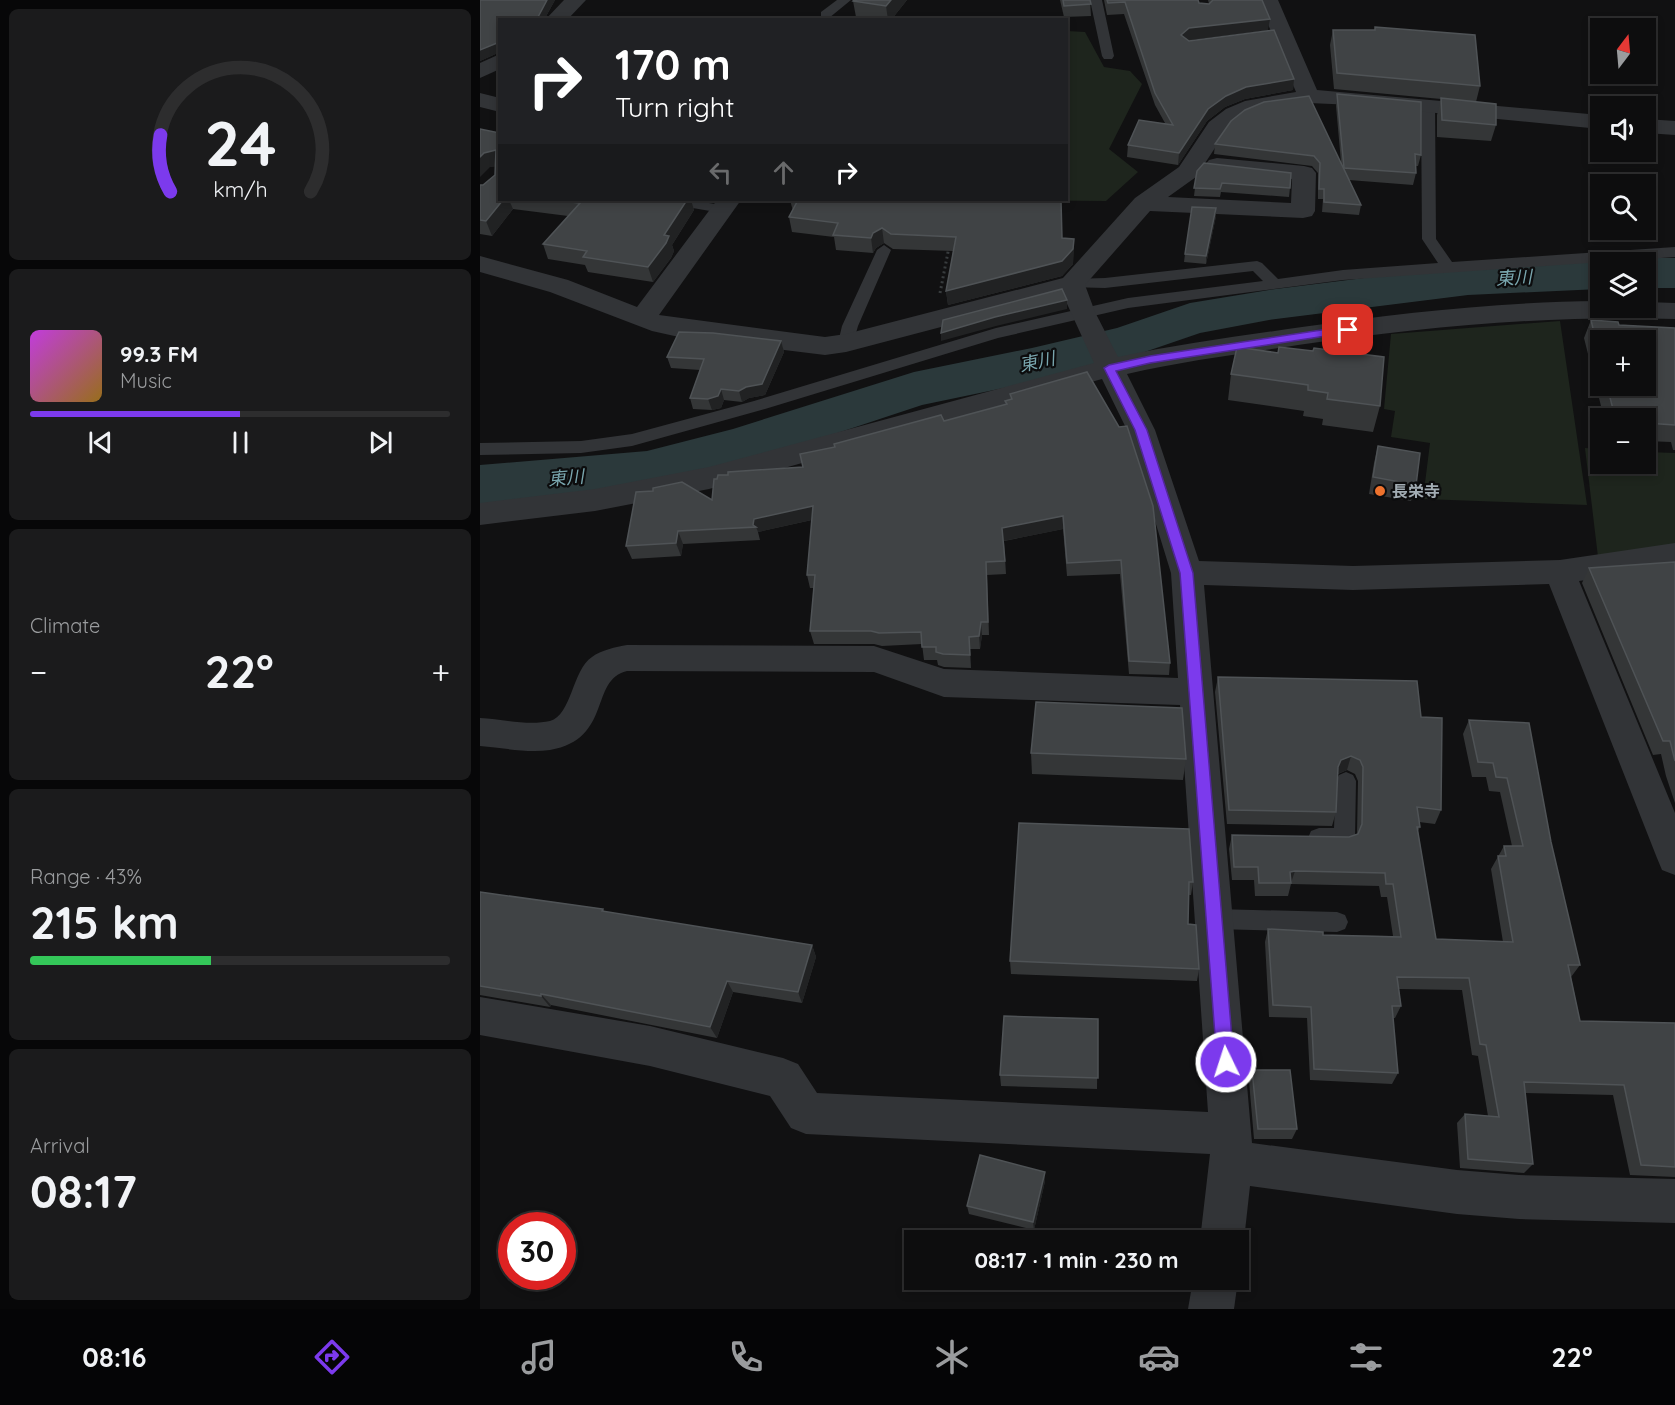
<!DOCTYPE html>
<meta charset="utf-8">
<style>
body{margin:0;font-family:Quicksand,"Noto Sans JP",sans-serif;background:#1b1b1c;color:#f1f3f6;height:100vh;display:flex;flex-direction:column;font-size:22px;white-space:nowrap}
*{box-sizing:border-box;margin:0}
p{font-size:20px;color:#9a9c9e}
.icon{flex:none;width:33px;height:33px;fill:none;stroke:currentColor;stroke-width:2;stroke-linecap:round;stroke-linejoin:round}
.map{position:relative;flex:1;overflow:hidden}
.drawer{display:flex;flex-direction:column;gap:9px;padding:9px;background:#070708;width:480px}
.drawer>*{flex:none}
.top-card{position:absolute;left:18px;top:18px;width:570px;height:183px;border-radius:0px;box-shadow:0 3px 9px #0003,0 0 0 2px #2d2d2e;background:#202124;color:#fff;overflow:hidden}
.needle{width:39px;rotate:16deg}
.controls{position:absolute;left:1110px;top:18px;display:grid;gap:12px}
.controls a{display:grid;place-items:center;width:66px;height:66px;border-radius:0px;background:#0d0d0e;box-shadow:0 3px 9px #0003,0 0 0 2px #2d2d2e;font-size:30px}
.speed{position:absolute;left:18px;top:1212px;display:flex;gap:12px;font-size:30px;font-weight:700;text-align:center}
.speed>*{display:grid;place-content:center;width:78px;height:78px;border-radius:50%;background:#0d0d0e;box-shadow:0 3px 9px #0003,0 0 0 2px #2d2d2e;line-height:1}
.speed .limit{border:9px solid #d22;background:#fff;color:#111}
.pin{position:absolute;display:grid;place-items:center;width:51px;height:51px;color:#fff;margin:-26px;border-radius:12px;box-shadow:0 3px 9px #0006}
.me{position:absolute;width:66px;margin:-33px;rotate:356deg;stroke-linejoin:round;filter:drop-shadow(0 0 4px #0008)}
.turn{display:flex;align-items:center;gap:21px;height:126px;padding:0 18px;font-size:27px}
.turn .icon{width:78px;height:78px;stroke-width:2.5}
.turn b{display:block;font-size:42px;line-height:51px}
.lanes{display:flex;align-items:center;height:57px;padding:0 18px;background:#0003;justify-content:center;gap:30px;direction:ltr}
.lanes .off{opacity:.35}
.big{font-size:45px;font-weight:700;line-height:1.1}
.drawer .card{flex:1;display:flex;flex-direction:column;justify-content:center;gap:9px;min-width:0;padding:0 21px;border-radius:9px;background:#1b1b1c}
.drawer .dial{align-items:center;gap:0}
.dial svg{height:156px;overflow:visible;fill:none;stroke:#2d2d2e;stroke-width:7;stroke-linecap:round;text-anchor:middle}
.dial text{fill:#f1f3f6;stroke:none}
.song{display:flex;align-items:center;gap:18px}
.cover{width:72px;height:72px;border-radius:9px;background:linear-gradient(135deg,hsl(290 70% 55%),hsl(40 70% 35%))}
.played{height:6px;border-radius:3px;background:linear-gradient(90deg,#7c3aed 50%,#2d2d2e 50%)}
.keys{display:flex;justify-content:space-around;direction:ltr}
.heat{display:flex;justify-content:space-between;align-items:center;font-size:33px;direction:ltr}
.charge{height:9px;border-radius:4px;background:linear-gradient(90deg,#34c759 43%,#2d2d2e 0)}
.trip{position:absolute;left:424px;top:1230px;width:345px;height:60px;border-radius:0px;background:#0d0d0e;box-shadow:0 3px 9px #0003,0 0 0 2px #2d2d2e;font-weight:700;line-height:60px;text-align:center}
.dock{display:flex;height:96px;justify-content:space-around;align-items:center;background:#050506;color:#9a9c9e}
.dock .icon{width:42px;height:42px}
.dock .on{color:#7c3aed}
.dock b{font-size:27px;color:#f1f3f6}
main{display:flex;flex:1;min-height:0}
.map>svg:first-child{display:block}
.green{fill:#1e251d}
.lines{fill:none;stroke-linecap:round;stroke-linejoin:round}
.river{fill:#2b393b;fill-rule:evenodd}
.path{stroke:#383c3e;stroke-width:3;stroke-dasharray:2 3;stroke-linecap:butt}
.lane{fill:#323437;fill-rule:evenodd}
.street{fill:#323437;fill-rule:evenodd}
.wall{fill:#343637;fill-rule:evenodd}
.shaded-wall{fill:#212223}
.building{fill:#404345;stroke:#4f5356;stroke-width:1.5}
.route{fill:#7c3aed;stroke:#51269a;stroke-width:1.5}
.poi-dot{fill:#ee722d;stroke:#0c0c0d;stroke-width:2}
.labels{text-anchor:middle;stroke-width:4.5;stroke-linejoin:round;paint-order:stroke}
.poi-label{font-size:16px;font-weight:bold;fill:#a2acb3;stroke:#0c0c0d;text-anchor:start}
.water-label{font-size:18px;font-style:italic;fill:#79a6ae;stroke:#0c0c0d}
</style>
<main>
<section class="drawer">
<div class="card dial"><svg viewBox="0 0 100 80">
<path d="M14 69A42 42 0 1 1 86 69"/>
<path d="M14 69A42 42 0 0 1 9 40" stroke="#7c3aed"/>
<text x="50" y="56" font-size="32" font-weight="700">24</text>
<text x="50" y="72" font-size="11">km/h</text>
</svg></div>
<div class="card">
<div class="song"><i class="cover"></i><div><b>99.3 FM</b><p>Music</p></div></div>
<div class="played"></div>
<div class="keys"><svg class="icon" aria-label="previous" viewBox="0 0 24 24"><path d="M18 5L8 12l10 7zM5 5v14"/></svg><svg class="icon" aria-label="pause" viewBox="0 0 24 24"><path d="M8 5v14M16 5v14"/></svg><svg class="icon" aria-label="next" viewBox="0 0 24 24"><path d="M6 5l10 7-10 7zM19 5v14"/></svg></div>
</div>
<div class="card"><p>Climate</p>
<div class="heat"><a>−</a><b class="big">22°</b><a>+</a></div>
</div>
<div class="card"><p>Range · 43%</p><b class="big">215 km</b><div class="charge"></div></div>
<div class="card"><p>Arrival</p><b class="big">08:17</b></div>
</section>
<div class="map">
<svg width="1195" height="1309" viewBox="0 0 1195 1309">
<rect width="100%" height="100%" fill="#111112"/>
<g class="green">
<path d="M587,31L605,32L624,67L650,71L662,84L629,149L658,172L626,201L499,200H586Z"/>
<path d="M1080,321L1107,505L943,499L950,443L911,437L915,411L904,409L911,334Z"/>
<path d="M1105,448L1120,449V464H1166V452L1195,453V546L1118,557Z"/>
</g>
<g class="lines">
<g class="river">
<path d="M1166,258H1195V288H1166V262H1150Z"/>
<path d="M1120,259L1133,262H1120V289L988,295L789,320L720,333L650,357L552,382L442,405L282,458L167,491L0,505V465L167,451L253,429L434,372L552,348L637,328L710,303L789,290L988,265Z"/>
</g>
<path class="path" d="M460,293L469,247"/>
<g class="lane">
<path d="M357,0H371L349,18H341V12Z"/>
<path d="M610,0H622L634,56L632,59H624L622,56Z"/>
<path d="M948,101L955,105L956,239L972,262L1195,247V257L863,280L648,308L518,338L285,409L152,446L101,453L0,455V443L101,441L152,434L274,401L516,328L648,298L783,281L773,271L625,288L587,287L584,284L592,279L625,278L777,261L782,263L798,279L863,270L958,263L942,239L941,105Z"/>
<path d="M182,200H211L247,206L249,209L242,213L189,204Z"/>
<path d="M404,245L411,250L378,326L372,347H360L358,343L362,326L397,250Z"/>
<path d="M866,772L873,775L876,781L875,838L872,845C859,849 844,849 831,845L828,838L831,831L839,828H854L856,781L859,775Z"/>
<path d="M735,909L857,912L865,915L868,922L865,929L857,932L735,929L727,926L724,919L727,912Z"/>
</g>
<g class="street">
<path d="M84,0H106L87,20H65Z"/>
<path d="M778,0H798L837,90L1120,115V129L874,105L829,103L779,112L762,119L746,131L716,177L688,197L811,203L812,179L737,172L729,170L725,165L729,160L737,158L824,166L832,168L836,173L835,211L832,216L823,218L670,211L605,285L615,312L638,357C699,344 761,336 822,327C921,313 1020,302 1120,301V308H1166V302L1195,303V319C1068,315 943,327 818,345C760,354 703,361 647,374L675,430L719,561L873,566L1080,560L1195,543V567L1099,581L1195,813V875L1182,870L1177,858L1069,584L873,590L724,585L772,1143L977,1170L1039,1175L1195,1179V1223L1039,1219L977,1214L770,1186L764,1240L759,1253V1240H720L730,1154L326,1134L311,1128L290,1096L170,1066L0,1035V997L170,1026L303,1058L318,1064L337,1093L728,1112L700,705L464,697L394,672L147,671C109,680 133,739 70,750C47,753 23,748 0,746V718C22,719 48,726 70,721C92,715 92,670 112,657C121,650 136,647 147,645L394,646L464,669L698,678L691,573L647,430L622,379L229,489L115,511L0,525V503L115,489L229,467L614,363L583,295L366,352L345,355L199,337L172,331L70,292L0,272V256L88,280L157,307L237,200H261L179,315L345,337L366,334L583,278L655,198L699,167L729,122L746,109L765,101L816,92Z"/>
<path d="M20,54V69L0,78V63Z"/>
<path d="M0,93L20,98V112L0,107Z"/>
<path d="M1166,119L1195,121V135L1166,133Z"/>
<path d="M713,1280H758L754,1309H708Z"/>
</g>
</g>
<g class="wall">
<path d="M0,0H75L64,20H20V52L0,61Z"/>
<path d="M427,0L411,20H389L376,17L373,1Z"/>
<path d="M580,0H610L611,16L584,17Z"/>
<path d="M624,0H718L719,3L729,4L728,0H782L788,30L708,40L814,79L813,90L765,99L745,107L727,121L698,165L647,157L648,145L685,123L675,105L644,14L627,15Z"/>
<path d="M853,30L1000,86L996,102L1016,125L1011,141L957,137V115L961,99L854,89L850,45Z"/>
<path d="M857,94L941,155L938,166H936V173L933,185L869,180L881,205L879,215L842,212L843,199H838V173L832,166L734,154L735,144L751,121L861,162L856,106Z"/>
<path d="M20,133V200H211L214,210L192,245L194,251L191,258L173,282L108,272L105,265L68,259L63,244L88,216L33,209L12,236L0,234V185H3L15,175V166L10,167Z"/>
<path d="M717,171L810,188L809,197L741,192L740,197L714,196Z"/>
<path d="M310,200L563,201L582,238L594,239L593,264L582,276L468,305L466,291L473,251L413,249L404,243L396,248L393,253L356,250L354,237L312,232L309,217L313,211Z"/>
<path d="M736,208V216L726,264L704,262L705,254Z"/>
<path d="M1111,320L1139,325L1195,328V450H1193L1191,442L1166,441V418H1124L1104,338ZM1120,340L1166,386H1120Z"/>
<path d="M301,341L304,352L285,395L269,398L262,402L244,400L241,408L232,410L213,409L210,398L220,370L191,368L187,357Z"/>
<path d="M757,347L900,406L893,432L842,425L843,419L823,416L824,411L748,400L751,374Z"/>
<path d="M607,372L690,663L689,675L649,674L640,574L587,576L583,529L524,541L526,574L507,575L509,635H502L500,649H490L491,668L464,667L458,665L457,660H444L442,644L402,646L394,644H334L330,631L334,588H330L327,575L332,520L278,532L280,540L203,544L201,556L152,559L146,546L232,500L323,467L354,447L464,421L525,405V401L530,400V394Z"/>
<path d="M898,446L936,485L931,501L889,494L894,463Z"/>
<path d="M1195,562V803L1186,776L1181,754L1173,755L1102,583L1109,568Z"/>
<path d="M738,677L941,717L961,810L955,824L939,822L940,827L938,831L956,939L1023,942L1011,869L1024,846H1032L1020,792L1009,791L1006,777H992L983,734L989,720L1071,842L1100,965L1091,977L1100,1021L1195,1023V1177L1150,1175L1133,1095L1045,1093L1053,1164L1044,1173L980,1168L977,1123L985,1114L1008,1116L998,1056L992,1055L982,990L919,989L921,1006L915,1018H913L918,1073L912,1084L830,1080L827,1018L789,1017L785,942L788,929L843,935L913,936L907,897H901L899,886L811,884L808,896H775L774,880H752L749,849L752,835L869,837L877,834L878,781L875,774L867,770L858,774L856,812L852,826L747,824L735,692Z"/>
<path d="M551,753L706,759L703,780L552,774Z"/>
<path d="M539,823L713,882L711,895H708V924L719,969L717,981L531,974L530,961Z"/>
<path d="M0,892L123,909L125,912L332,945L336,957L322,1003L253,992L237,1038L71,1005L70,1007L0,995Z"/>
<path d="M618,1019L617,1089L521,1086L520,1075Z"/>
<path d="M772,1070L817,1129L812,1139H774L769,1081Z"/>
<path d="M565,1181L554,1230L489,1214L487,1206Z"/>
</g>
<g class="shaded-wall">
<path d="M67,0H75L64,20H59L58,17Z"/>
<path d="M411,0H427L411,20H408L406,6Z"/>
<path d="M790,19L788,30L708,40L701,35L709,28Z"/>
<path d="M20,41V52L0,61V50Z"/>
<path d="M814,79L813,90L765,99L745,107L727,121L698,165L699,153L728,109L746,96L766,87Z"/>
<path d="M16,150L20,166L10,167L0,177V157L4,153Z"/>
<path d="M23,200H29L33,209L12,236L6,221Z"/>
<path d="M207,200H211L214,210L192,245L194,251L191,258L173,282L168,267L184,235Z"/>
<path d="M736,208V216L726,264V256Z"/>
<path d="M402,228L404,243L396,248L393,253L391,238L393,233Z"/>
<path d="M594,239L593,264L582,276L468,305L466,291Z"/>
<path d="M587,300V309L516,326L461,341V333L515,317Z"/>
<path d="M301,341L304,352L285,395L269,398L262,402L259,391Z"/>
<path d="M241,389L244,400L241,408L232,410L228,399Z"/>
<path d="M333,506L336,519L278,532L276,527L273,525L274,519Z"/>
<path d="M583,516V529L523,541L522,528Z"/>
<path d="M198,531L203,544L201,556L196,543Z"/>
<path d="M501,622L502,635L500,649L499,636Z"/>
<path d="M871,756L867,770L857,774L858,767L861,760Z"/>
<path d="M815,871L811,883L810,872Z"/>
<path d="M332,945L336,957L322,1003L318,992Z"/>
<path d="M247,981L253,992L237,1038L230,1027Z"/>
<path d="M61,994L71,1005L70,1007L61,996Z"/>
<path d="M565,1172V1181L554,1230L553,1222Z"/>
</g>
<g class="building">
<path d="M0,0H67L58,17H48L45,20H20V41L17,43L0,50Z"/>
<path d="M374,0H411L406,6L373,1Z"/>
<path d="M583,0H610L611,4L584,6Z"/>
<path d="M627,0H718L719,3L729,4L733,0H782L790,19L709,28L701,35L709,41L794,30L814,79L766,87L746,96L728,109L699,153L648,145L659,120L693,125L675,93L645,2L628,3Z"/>
<path d="M895,27L995,35L1000,86L857,73L853,30H895Z"/>
<path d="M857,94L941,102V155L935,154L936,173L864,168Z"/>
<path d="M829,96L881,205L844,202V189H839L840,163L834,156L735,144L751,121L765,110L784,102Z"/>
<path d="M961,98L1016,104V125L962,120Z"/>
<path d="M0,129L20,133V200H23L6,221L0,220V185H3L15,175L16,150L4,153L0,157Z"/>
<path d="M724,163L811,173L810,188L742,183L740,189L714,188L717,171Z"/>
<path d="M72,200H207L184,235L189,236L186,243L168,267L103,257L107,251L63,244L100,203Z"/>
<path d="M311,200H563V201H581L582,238L594,239L593,249L582,261L466,291L476,237L411,234L402,228L393,233L391,238L353,235L358,223L309,217L318,200Z"/>
<path d="M712,207L736,208L726,256L705,254Z"/>
<path d="M582,289L587,300L515,317L461,333L463,320Z"/>
<path d="M1111,320L1138,322L1139,325L1195,328V425L1166,423V418H1162L1161,415L1134,413L1127,386H1166V340H1120V358Z"/>
<path d="M199,332L233,333L301,341L282,384L266,387L259,391L241,389L238,396L228,399L210,398L224,359L187,357Z"/>
<path d="M757,347L798,353L799,347L833,351L834,348L904,357L900,406L847,399L848,393L828,390V385L751,374Z"/>
<path d="M607,372L639,427L647,426L673,506L690,663L649,661L641,560L587,563L583,516L522,528L525,561L506,562L508,622H501L499,636L489,637L490,655L463,654L456,652V647H442L441,632L399,633L391,631H330L335,575H327L333,506L274,519L273,525L276,527L198,531L196,543L146,546L156,492L173,491V488L202,482L232,500L234,479H237L238,475H248V472L323,467L320,454L355,447L354,444L461,415L464,421L527,404L525,401L532,399L530,394Z"/>
<path d="M898,446L940,453L936,485L893,477Z"/>
<path d="M1195,562V761L1190,741H1183L1109,568Z"/>
<path d="M738,677L937,681L941,717L962,718L961,810L937,807L940,827H937L956,939L1033,942L1018,856H1026L1024,846H1043L1027,778L1016,777L1013,763L998,762L989,720L1049,723L1071,842L1100,965H1088L1100,1021L1195,1023V1167L1161,1165L1144,1085L1044,1082L1053,1164L988,1159L985,1114L1019,1117L1006,1045L1000,1044L989,978L917,977L921,1006H912L918,1073L834,1069L831,1007L793,1005L788,929L843,932V935L921,937L913,884H906L905,873L815,871L810,872L811,883H779L778,867H754L752,835L869,837L878,834L882,824L883,767L880,760L871,756L861,760L858,767L856,812L749,810Z"/>
<path d="M556,702L702,708L706,759L551,753Z"/>
<path d="M539,823L709,829L713,882H709L708,924L716,925L719,969L530,961Z"/>
<path d="M0,892L123,909L122,911L332,945L318,992L247,981L230,1027L61,994V996L0,986Z"/>
<path d="M524,1016L618,1019V1078L520,1075Z"/>
<path d="M772,1070H810L817,1129H778Z"/>
<path d="M500,1155L565,1172L553,1222L487,1206Z"/>
</g>
<path class="route" d="M868,326L872,327V332L670,363L636,371L667,430L713,573L754,1062L751,1068L746,1071L740,1068L737,1062L700,573L655,430L624,368L629,365L670,356Z"/>
<circle class="poi-dot" cx="900" cy="491" r="6"/>
<g class="labels">
<g class="poi-label">
<text x="912" y="497">長栄寺</text>
</g>
<g class="water-label">
<text transform="translate(1034 278) rotate(-3)" y="6">東川</text>
<text transform="translate(557 362) rotate(-12)" y="6">東川</text>
<text transform="translate(86 478) rotate(-5)" y="6">東川</text>
</g>
</g>
</svg>
<div class="controls">
<a><svg class="needle" viewBox="-14 -14 28 28"><path d="M0-13l5 13h-10z" fill="#e53935"/><path d="M0 13l5-13h-10z" fill="#9a9c9e"/></svg></a>
<a><svg class="icon" aria-label="sound" viewBox="0 0 24 24"><path d="M4 9h4l5-4v14l-5-4H4zM17 9q2 3 0 6"/></svg></a>
<a><svg class="icon" aria-label="search" viewBox="0 0 24 24"><circle cx="10" cy="10" r="6"/><path d="M15 15l6 6"/></svg></a>
<a><svg class="icon" aria-label="layers" viewBox="0 0 24 24"><path d="M12 4l9 5-9 5-9-5zM3 14l9 5 9-5"/></svg></a>
<a>+</a>
<a>−</a>
</div>
<div class="speed"><div class="limit">30</div></div>
<div class="pin" style="left:868px;top:330px;background:#d93025"><svg class="icon" aria-label="arrive" viewBox="0 0 24 24"><path d="M6 21V4h12l-3 4 3 4H6"/></svg></div>
<svg class="me" style="left:746px;top:1062px" viewBox="-20 -20 40 40"><circle r="17" fill="#7c3aed" stroke="#fff" stroke-width="3"/><path d="M0-11L8 9 0 5-8 9z" fill="#fff"/></svg>
<div class="trip">08:17 · 1 min · 230 m</div>
<div class="top-card">
<div class="turn"><svg class="icon" aria-label="right" viewBox="0 0 24 24"><path d="M7 20v-9h11M14 6l5 5-5 5"/></svg><div><b>170 m</b>Turn right</div></div>
<div class="lanes"><svg class="icon off" aria-label="left" viewBox="0 0 24 24"><path d="M17 20v-9H6M10 6l-5 5 5 5"/></svg><svg class="icon off" aria-label="ahead" viewBox="0 0 24 24"><path d="M12 20V5M6 11l6-6 6 6"/></svg><svg class="icon" aria-label="right" viewBox="0 0 24 24"><path d="M7 20v-9h11M14 6l5 5-5 5"/></svg></div>
</div>
</div>
</main>
<nav class="dock">
<b>08:16</b>
<svg class="icon on" aria-label="directions" viewBox="0 0 24 24"><path d="M12 3l9 9-9 9-9-9zM9 14v-3h6M13 9l2 2-2 2"/></svg>
<svg class="icon" aria-label="music" viewBox="0 0 24 24"><path d="M9 18V5l10-2v13"/><circle cx="6" cy="18" r="3"/><circle cx="16" cy="16" r="3"/></svg>
<svg class="icon" aria-label="phone" viewBox="0 0 24 24"><path d="M5 4h4l2 5-3 2q2 4 5 5l2-3 5 2v4C11 20 4 13 5 4z"/></svg>
<svg class="icon" aria-label="climate" viewBox="0 0 24 24"><path d="M12 3v18M4 7l16 10M4 17L20 7"/></svg>
<svg class="icon" aria-label="car" viewBox="0 0 24 24"><path d="M5 17H2v-5l4-1 3-4h7l3 4 3 1v5h-3M9 17h6M6 11h13"/><circle cx="7" cy="17" r="2"/><circle cx="17" cy="17" r="2"/></svg>
<svg class="icon" aria-label="filters" viewBox="0 0 24 24"><path d="M4 7h16M4 17h16"/><circle cx="9" cy="7" r="2"/><circle cx="15" cy="17" r="2"/></svg>
<b>22°</b>
</nav>
